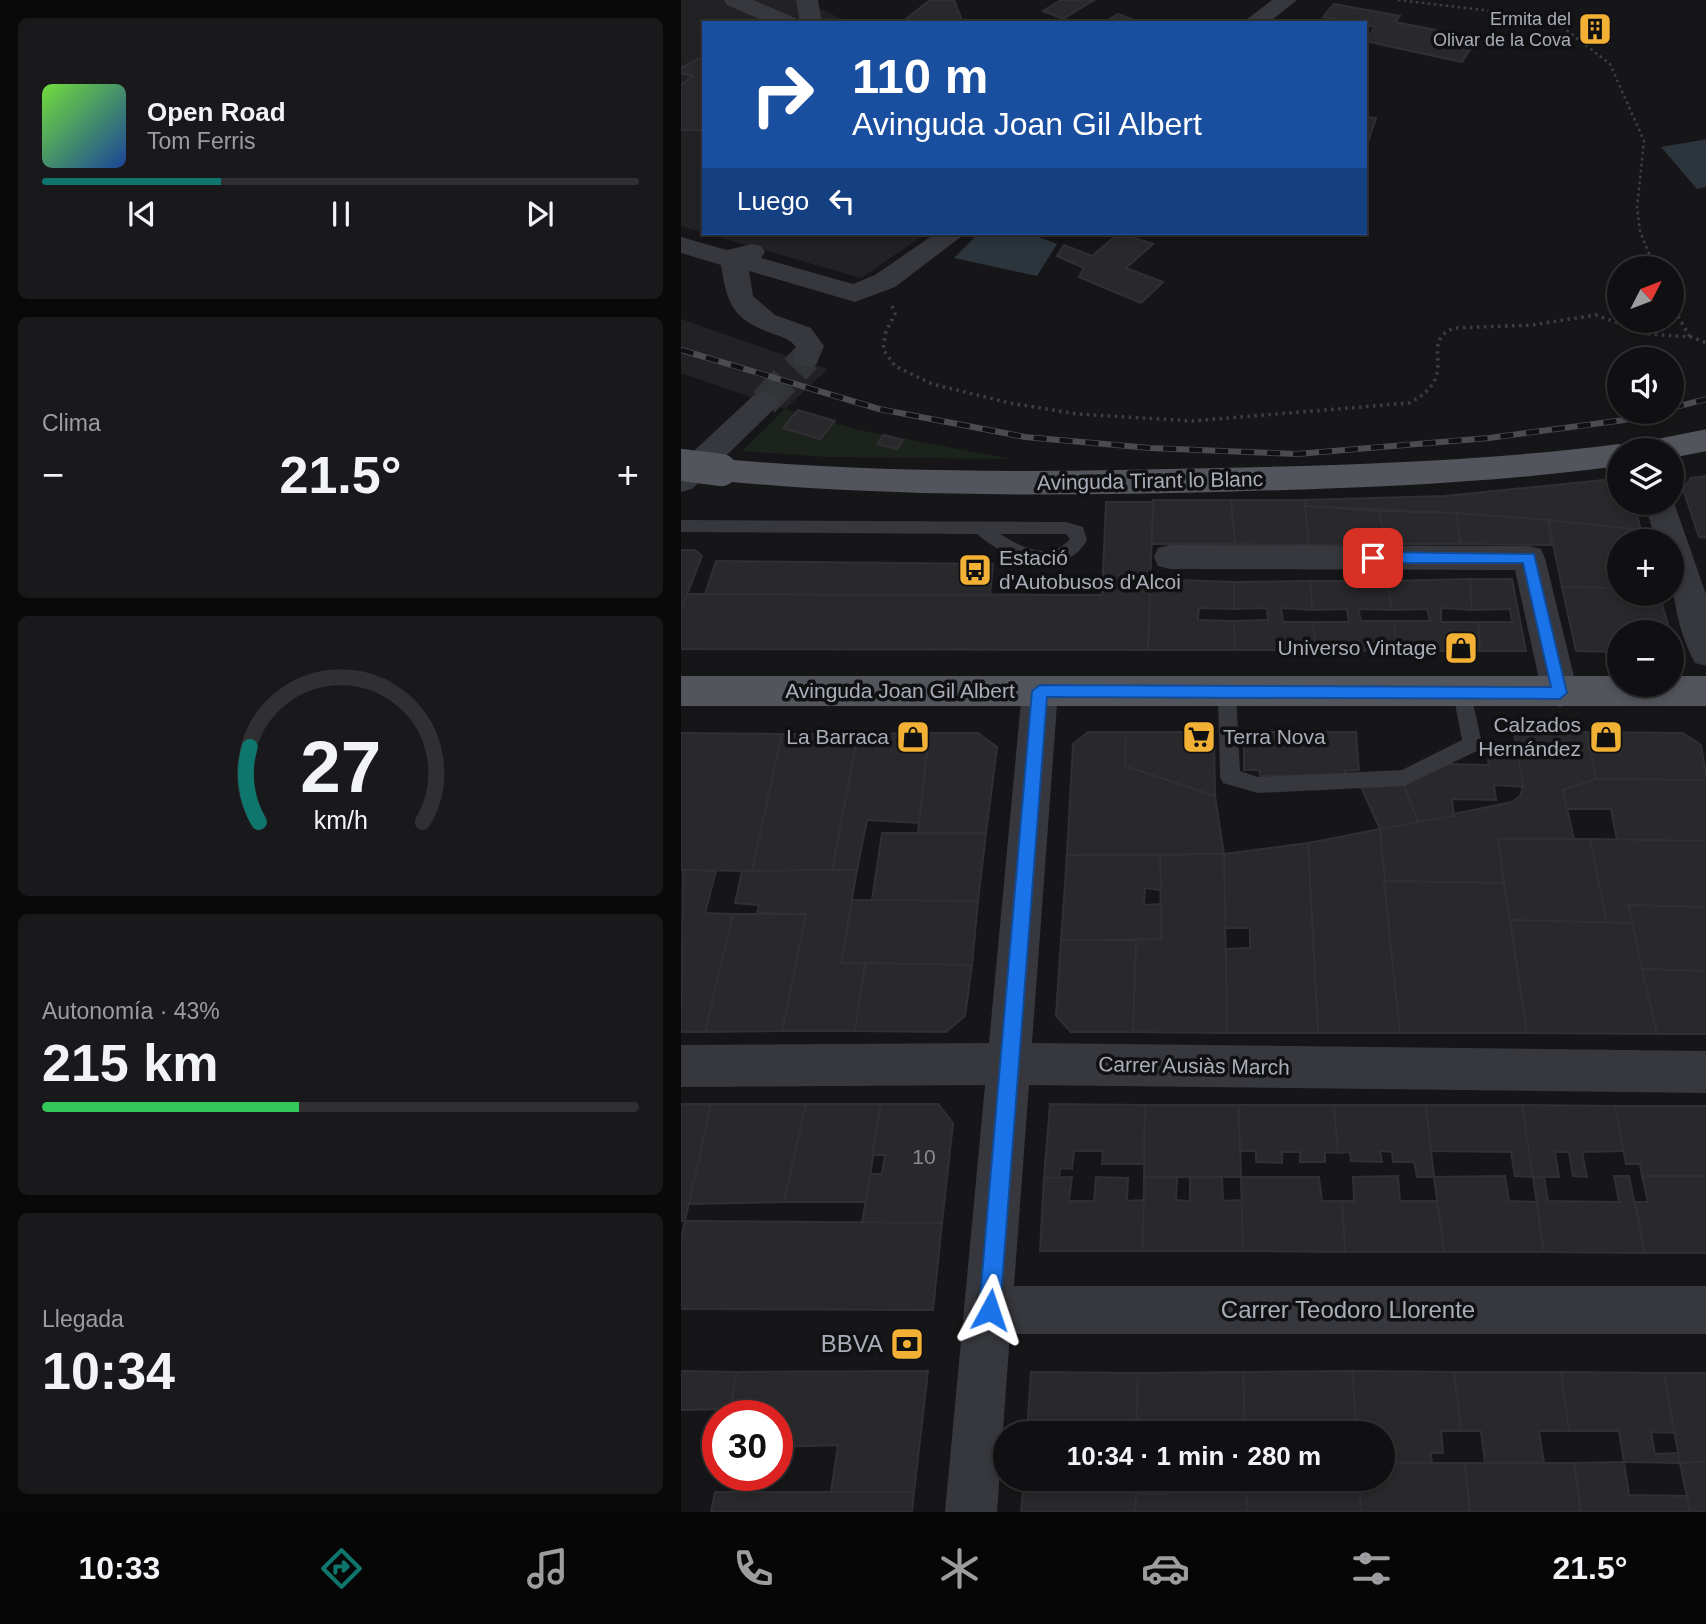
<!DOCTYPE html>
<html lang="es">
<meta charset="utf-8">
<style>
body{margin:0;font-family:Helvetica,sans-serif;background:#19191b;color:#f1f3f6;height:100vh;display:flex;flex-direction:column;font-size:26px;white-space:nowrap}
*{box-sizing:border-box;margin:0}
p{font-size:23px;color:#9c9d9f}
.icon{flex:none;width:38px;height:38px;fill:none;stroke:currentColor;stroke-width:2;stroke-linecap:round;stroke-linejoin:round}
.map{position:relative;flex:1;overflow:hidden}
.side{display:flex;flex-direction:column;gap:18px;padding:18px;background:#09090a;width:681px}
.side>*{flex:none}
.banner{position:absolute;left:21px;top:21px;width:665px;height:214px;border-radius:0px;box-shadow:0 4px 10px #0003,0 0 0 2px #303032;background:#1a4fa0;color:#fff;overflow:hidden}
.needle{width:46px;rotate:48deg}
.buttons{position:absolute;left:926px;top:256px;display:grid;gap:14px}
.buttons a{display:grid;place-items:center;width:77px;height:77px;border-radius:50%;background:#101012;box-shadow:0 4px 10px #0003,0 0 0 2px #303032;font-size:35px}
.speed{position:absolute;left:21px;top:1400px;display:flex;gap:14px;font-size:35px;font-weight:700;text-align:center}
.speed>*{display:grid;place-content:center;width:91px;height:91px;border-radius:50%;background:#101012;box-shadow:0 4px 10px #0003,0 0 0 2px #303032;line-height:1}
.speed .limit{border:10px solid #d22;background:#fff;color:#111}
.pin{position:absolute;display:grid;place-items:center;width:60px;height:60px;color:#fff;margin:-30px;border-radius:14px;box-shadow:0 4px 10px #0006}
.me{position:absolute;width:77px;margin:-38px;rotate:5deg;stroke-linejoin:round;filter:drop-shadow(0 0 5px #0008)}
.turn{display:flex;align-items:center;gap:24px;height:147px;padding:0 35px;font-size:32px}
.turn .icon{width:91px;height:91px;stroke-width:2.5}
.turn b{display:block;font-size:49px;line-height:60px}
.then{display:flex;align-items:center;height:66px;padding:0 35px;background:#0003;gap:14px;font-size:26px}
.big{font-size:52px;font-weight:700;line-height:1.1}
.side .widget{flex:1;display:flex;flex-direction:column;justify-content:center;gap:10px;min-width:0;padding:0 24px;border-radius:10px;background:#19191b}
.side .dial{align-items:center;gap:0}
.dial svg{height:182px;overflow:visible;fill:none;stroke:#303032;stroke-width:7;stroke-linecap:round;text-anchor:middle}
.dial text{fill:#f1f3f6;stroke:none}
.song{display:flex;align-items:center;gap:21px}
.cover{width:84px;height:84px;border-radius:10px;background:linear-gradient(135deg,hsl(100 70% 55%),hsl(220 70% 35%))}
.played{height:7px;border-radius:4px;background:linear-gradient(90deg,#0f766e 30%,#303032 30%)}
.keys{display:flex;justify-content:space-around;direction:ltr}
.heat{display:flex;justify-content:space-between;align-items:center;font-size:38px;direction:ltr}
.charge{height:10px;border-radius:5px;background:linear-gradient(90deg,#34c759 43%,#303032 0)}
.trip{position:absolute;left:312px;top:1421px;width:402px;height:70px;border-radius:35px;background:#101012;box-shadow:0 4px 10px #0003,0 0 0 2px #303032;font-weight:700;line-height:70px;text-align:center}
.dock{display:flex;height:112px;justify-content:space-around;align-items:center;background:#060607;color:#9c9d9f}
.dock .icon{width:49px;height:49px}
.dock .current{color:#0f766e}
.dock b{font-size:32px;color:#f1f3f6}
main{display:flex;flex:1;min-height:0}
.map>svg:first-child{display:block}
.built{fill:#222225}
.green{fill:#1c231d}
.water{fill:#2c353c}
.building{fill:#29292c;stroke:#303034;stroke-width:2}
.lines{fill:none;stroke-linecap:round;stroke-linejoin:round}
.minor-tunnel{stroke:#333438;stroke-width:30;stroke-dasharray:30 15;stroke-linecap:butt}
.path-far1{stroke:#3d3f44;stroke-width:2.5;stroke-dasharray:2.5 3.5;stroke-linecap:butt}
.path{stroke:#3d3f44;stroke-width:3.5;stroke-dasharray:2.5 4.5;stroke-linecap:butt}
.service{fill:#37383d;fill-rule:evenodd}
.minor{fill:#37383d;fill-rule:evenodd}
.primary{fill:#53555c;fill-rule:evenodd}
.rail-casing{stroke:#4a4c52;stroke-width:6}
.rail{stroke:#111113;stroke-width:4.5;stroke-dasharray:13;stroke-linecap:butt}
.primary-bridge{stroke:#53555c;stroke-width:32}
.route{fill:#1a73e8;stroke:#114b97;stroke-width:2}
.labels{text-anchor:middle;stroke-width:7;stroke-linejoin:round;paint-order:stroke}
.far-poi-label{font-size:18px;fill:#a8adb8;stroke:#111113;text-anchor:end}
.street-label{font-size:21px;fill:#a8adb8;stroke:#111113}
.poi-label{font-size:21px;fill:#a8adb8;stroke:#111113;text-anchor:end}
.near-number-label{font-size:21px;fill:#888b94}
.near-street-label{font-size:24px;fill:#a8adb8;stroke:#111113}
.near-poi-label{font-size:24px;fill:#a8adb8;stroke:#111113;text-anchor:end}
</style>
<main>
<section class="side">
<div class="widget">
<div class="song"><i class="cover"></i><div><b>Open Road</b><p>Tom Ferris</p></div></div>
<div class="played"></div>
<div class="keys"><svg class="icon" aria-label="previous" viewBox="0 0 24 24"><path d="M18 5L8 12l10 7zM5 5v14"/></svg><svg class="icon" aria-label="pause" viewBox="0 0 24 24"><path d="M8 5v14M16 5v14"/></svg><svg class="icon" aria-label="next" viewBox="0 0 24 24"><path d="M6 5l10 7-10 7zM19 5v14"/></svg></div>
</div>
<div class="widget"><p>Clima</p>
<div class="heat"><a>−</a><b class="big">21.5°</b><a>+</a></div>
</div>
<div class="widget dial"><svg viewBox="0 0 100 80">
<path d="M14 69A42 42 0 1 1 86 69"/>
<path d="M14 69A42 42 0 0 1 10 36" stroke="#0f766e"/>
<text x="50" y="56" font-size="32" font-weight="700">27</text>
<text x="50" y="72" font-size="11">km/h</text>
</svg></div>
<div class="widget"><p>Autonomía · 43%</p><b class="big">215 km</b><div class="charge"></div></div>
<div class="widget"><p>Llegada</p><b class="big">10:34</b></div>
</section>
<div class="map">
<svg width="1026" height="1512" viewBox="0 0 1026 1512">
<rect width="100%" height="100%" fill="#161618"/>
<g class="built">
<path d="M0,0H121L169,23H23V233L0,226Z"/>
<path d="M23,233H246L180,278Z"/>
<path d="M0,319L97,353L147,369L104,409L0,373Z"/>
</g>
<path class="green" d="M104,409L178,430L330,459L147,457L61,451Z"/>
<g class="water">
<path d="M1026,139L1025,187L1016,189L980,147Z"/>
<path d="M298,233H347L376,244L356,276L273,258Z"/>
</g>
<g class="building">
<path d="M249,0H273L282,23H220Z"/>
<path d="M380,0H413L382,19L362,11Z"/>
<path d="M653,4L719,16L714,22L796,38L781,62L684,41L694,27L642,17Z"/>
<path d="M437,14L461,23L427,20Z"/>
<path d="M900,17H921L928,43L907,41Z"/>
<path d="M23,56V130H0V85L12,76L0,73V68Z"/>
<path d="M684,117L695,118L685,148H684Z"/>
<path d="M438,233L472,244L445,268L482,282L460,303L398,277L403,268L376,256L383,245L411,256Z"/>
<path d="M117,410L154,421L139,439L102,428Z"/>
<path d="M203,435L222,440L216,449L196,444Z"/>
<path d="M1026,476V538L1018,537L1002,489L1010,478Z"/>
<path d="M933,479L938,482V502H952L960,530L775,513L624,506V500L763,496Z"/>
<path d="M472,500H550L554,544H471Z"/>
<path d="M550,500H624L628,545L554,544Z"/>
<path d="M425,502H472L467,650L0,649V610L5,594L421,595Z"/>
<path d="M624,506L698,511L706,544L628,545Z"/>
<path d="M698,511L775,513L780,544H706Z"/>
<path d="M775,513L867,520L871,545L780,544Z"/>
<path d="M867,520L960,530L963,541H938V588L881,587Z"/>
<path d="M0,550H14L21,556L0,610Z"/>
<path d="M35,561L312,564L309,595L24,594Z"/>
<path d="M470,579L553,582V609L518,608L517,620L553,621L554,650H467Z"/>
<path d="M789,579L791,610L760,608V622H798L799,651H716L713,621H749L746,609L711,610L706,581Z"/>
<path d="M789,579H831L845,651H799L798,622H831L829,609L791,610Z"/>
<path d="M630,581L631,610L600,608L602,622H632L635,650H554L553,621L587,620L586,608L553,609V582Z"/>
<path d="M630,581H706L711,610L677,609L680,621H713L716,651L635,650L632,622H668L666,609L631,610Z"/>
<path d="M881,587L938,588V593H978L989,632H938V652L895,651Z"/>
<path d="M407,732H445L444,766L534,796L543,854L386,855L392,744Z"/>
<path d="M445,732H533L534,796L444,766Z"/>
<path d="M563,732H675L678,770L664,771V775L579,776L578,770H563Z"/>
<path d="M905,732L1002,733L1020,745L1026,780L915,779Z"/>
<path d="M905,732L915,779L882,790L893,839H817L823,883L703,881L699,829L831,802L839,796L842,787L833,733Z"/>
<path d="M0,733L101,734L71,871L0,870Z"/>
<path d="M248,733L239,823L186,820L176,870H151L177,734Z"/>
<path d="M248,733H297L316,747L305,833H237Z"/>
<path d="M101,734H177L151,870L71,871Z"/>
<path d="M805,749H836L842,787L813,785L815,800L771,799L773,816L737,822L723,785L765,764L808,765Z"/>
<path d="M915,779L1026,780V841L936,840L930,809H886L882,790Z"/>
<path d="M723,785L737,822L699,829L680,787Z"/>
<path d="M699,829L719,1033H637L627,843Z"/>
<path d="M201,833H305L297,901L191,900Z"/>
<path d="M817,839H909L926,923L829,920Z"/>
<path d="M909,839L1026,841V907L947,905L951,923H926Z"/>
<path d="M627,843L637,1033H546L545,949L569,948V928H543V854Z"/>
<path d="M543,854L546,1033L452,1032L455,940L480,939L479,855Z"/>
<path d="M386,855H479L480,890L464,888L463,905L480,904V939L380,940Z"/>
<path d="M2,870L35,871L24,913L52,914L24,1032H0Z"/>
<path d="M176,870L160,963H184L174,1031H101L125,914L76,913L78,905L54,903L61,871Z"/>
<path d="M703,881L823,883L846,1033H719Z"/>
<path d="M171,900L297,901L291,965L160,963Z"/>
<path d="M947,905L1026,907V971L961,969Z"/>
<path d="M52,914H125L101,1031L24,1032Z"/>
<path d="M829,920L951,923L976,1034L846,1033Z"/>
<path d="M380,940H455L452,1032H390L375,1016Z"/>
<path d="M184,963L291,965L284,1016L265,1032L174,1031Z"/>
<path d="M961,969L1026,971V1034H976Z"/>
<path d="M0,1104H30L4,1221H0Z"/>
<path d="M30,1104H125L103,1202L8,1204Z"/>
<path d="M125,1104H200L185,1202H103Z"/>
<path d="M200,1104H257L272,1123L261,1223H181L189,1174H201L204,1155H191Z"/>
<path d="M369,1104L464,1105L463,1164H421L422,1151H393L391,1169L379,1168L378,1178H363Z"/>
<path d="M464,1105H558L560,1177H463Z"/>
<path d="M558,1105H653L657,1153L644,1152V1162H619V1152H601V1163L575,1162V1151H559Z"/>
<path d="M653,1105H745L753,1177H736L733,1162H712L711,1152L699,1151L701,1162L670,1161L669,1152L657,1153Z"/>
<path d="M745,1105H841L852,1177L834,1176L830,1152L750,1151Z"/>
<path d="M841,1105L934,1106L943,1151L901,1152L906,1177L892,1176L888,1152H874L878,1177H852Z"/>
<path d="M934,1106H1026V1176H961L959,1164H945Z"/>
<path d="M717,1176L719,1201H757L763,1252H664L661,1201H673L672,1177Z"/>
<path d="M824,1176L828,1201L856,1202L863,1252H763L753,1177Z"/>
<path d="M933,1176H948L964,1253L863,1252L852,1177H863L867,1201L938,1202Z"/>
<path d="M961,1176H1026V1253H964L954,1202H967Z"/>
<path d="M391,1177L388,1201H413L415,1177L447,1178L446,1201L463,1200L462,1251H359L363,1178Z"/>
<path d="M463,1177H496L495,1200L509,1201V1177H541L542,1201L561,1200L562,1251H462Z"/>
<path d="M560,1177H638L641,1201H661L664,1252L562,1251Z"/>
<path d="M4,1221L261,1223L252,1310L0,1309V1240Z"/>
<path d="M0,1371L56,1372L49,1409L0,1410Z"/>
<path d="M247,1371L233,1492H150L157,1445L96,1447V1416H48L56,1372Z"/>
<path d="M671,1371L773,1372L782,1431H760L762,1453H750L751,1464L702,1463V1433L675,1431Z"/>
<path d="M671,1371L676,1433L564,1431L562,1372Z"/>
<path d="M350,1372L457,1373L455,1430L434,1431V1433H346Z"/>
<path d="M562,1372L564,1431L455,1433L457,1373Z"/>
<path d="M773,1372H880L888,1431H858L863,1463H804L800,1431H780Z"/>
<path d="M880,1372L983,1373L994,1433L970,1432L974,1454L998,1453L999,1463L943,1462L938,1431H888Z"/>
<path d="M983,1373H1026V1462L999,1463Z"/>
<path d="M943,1462L948,1495L1006,1496L1009,1512H900L893,1463Z"/>
<path d="M1026,1462V1512H1009L999,1463Z"/>
<path d="M702,1463H784L789,1512H680L678,1479H702Z"/>
<path d="M784,1463H893L900,1512H789Z"/>
<path d="M343,1479H455L454,1512H340Z"/>
<path d="M487,1479H565L566,1512H454L455,1494H487Z"/>
<path d="M565,1479H678L680,1512H566Z"/>
<path d="M34,1492H233L231,1512H30Z"/>
</g>
<g class="lines">
<path class="minor-tunnel" d="M83,402L125,358"/>
<path class="path-far1" d="M717,0L870,18L929,64L963,141L956,208L959,231L972,264"/>
<g class="path">
<path d="M971,263L973,268"/>
<path d="M990,304L1009,337"/>
<path d="M211,306L214,314L205,331L202,349L214,366L251,384L329,403L396,414L511,421L728,403C783,375 735,344 773,328L851,325L915,315L968,334L1010,337L1026,343"/>
</g>
<g class="service">
<path d="M0,520L385,522L402,527L406,540C382,583 325,559 296,534L0,532ZM319,534H385L389,539C369,562 340,547 319,534Z"/>
<path d="M546,684L553,687L555,692L559,771L577,777L721,770L781,740L772,693L774,688H788L790,693L801,744L798,750L723,786L577,793L542,783L539,777L537,692L539,687Z"/>
</g>
<g class="minor">
<path d="M43,0H72L114,18L117,23H87L46,5Z"/>
<path d="M115,0H137L141,23H119Z"/>
<path d="M591,0H616L587,23H561Z"/>
<path d="M255,233H285L214,287L174,302L68,271L72,296L94,315L130,328L143,346L135,365L125,367L115,365L111,358L115,347C108,338 100,337 90,333C51,319 46,303 40,265L0,253V237L46,250L71,244L80,246L84,252L80,258L172,284L194,275Z"/>
<path d="M83,392L93,395L98,402L93,409L11,489L0,492V463L73,395Z"/>
<path d="M990,494L1026,597V666L1014,663C993,624 990,584 990,541H975L963,502H990Z"/>
<path d="M489,545L848,546L860,549L864,558L897,693L892,703L879,707L866,703L861,693L834,570L489,569L477,566L473,557L477,548Z"/>
<path d="M359,677L372,681L377,691L351,1043L1026,1051V1093L348,1085L333,1286H1026V1334H329L316,1512H264L304,1085L0,1087V1045L308,1043L341,691L346,681Z"/>
</g>
<g class="primary">
<path d="M1026,429V451L990,458V450H956L961,442Z"/>
<path d="M938,444L951,450H938V466C805,484 671,488 537,492C371,496 206,497 40,481L29,478L24,470L29,462L40,459C206,474 371,472 537,468C671,465 805,461 938,444Z"/>
<path d="M0,676H938V684H990V676H1026V706H0Z"/>
</g>
<defs>
<g id="rail">
<path d="M0,350L198,409L344,437L469,448L616,454L808,438L943,420L977,411"/>
<path d="M990,408L1026,399"/>
</g>
</defs>
<use href="#rail" class="rail-casing"/>
<use href="#rail" class="rail"/>
<path class="primary-bridge" d="M0,465L40,470"/>
</g>
<path class="route" d="M692,552L853,554L886,693L879,699L366,697L319,1310L316,1318L309,1321L302,1318L298,1310L351,691L359,685L870,687L842,563H692L685,558Z"/>
<defs>
<symbol id="building-square" viewBox="-11 -11 22 22"><rect x="-9" y="-9" width="18" height="18" rx="4" fill="#f2b134" stroke="#111113"/><path d="M-4-6H4V6H1V3H-1V6H-4ZM-2.5-4.3h1.7v1.8h-1.7ZM.8-4.3h1.7v1.8H.8ZM-2.5-1h1.7V.8h-1.7ZM.8-1h1.7V.8H.8Z" fill="#111"/></symbol>
<symbol id="bus-square" viewBox="-11 -11 22 22"><rect x="-9" y="-9" width="18" height="18" rx="4" fill="#f2b134" stroke="#111113"/><path d="M-5-6H5V4H4V6H2V4H-2V6H-4V4H-5ZM-3.5-4V0h7V-4ZM-3.5 1.2v1.5H-2V1.2ZM2 1.2v1.5H3.5V1.2Z" fill="#111"/></symbol>
<symbol id="shop-square" viewBox="-11 -11 22 22"><rect x="-9" y="-9" width="18" height="18" rx="4" fill="#f2b134" stroke="#111113"/><path d="M-5-2.5h2.3a2.7 3.5 0 0 1 5.4 0H5L5.5 6h-11ZM-1.5-2.5h3a1.5 2.3 0 0 0-3 0Z" fill="#111"/></symbol>
<symbol id="supermarket-square" viewBox="-11 -11 22 22"><rect x="-9" y="-9" width="18" height="18" rx="4" fill="#f2b134" stroke="#111113"/><path d="M-6-5.5h2.5l.6 2H6L4.5 2H-2.5L-4.4-4H-6ZM-1.5 3.2a1.3 1.3 0 1 0 .1 0ZM3 3.2a1.3 1.3 0 1 0 .1 0Z" fill="#111"/></symbol>
<symbol id="bank-square" viewBox="-11 -11 22 22"><rect x="-9" y="-9" width="18" height="18" rx="4" fill="#f2b134" stroke="#111113"/><path d="M-6-4H6V4H-6ZM0-2.3a2.3 2.3 0 1 0 0 4.6a2.3 2.3 0 1 0 0-4.6Z" fill="#111"/></symbol>
</defs>
<g fill-rule="evenodd">
<use href="#building-square" x="895" y="10" width="38" height="38"/>
<use href="#bus-square" x="275" y="551" width="38" height="38"/>
<use href="#shop-square" x="761" y="629" width="38" height="38"/>
<use href="#shop-square" x="213" y="718" width="38" height="38"/>
<use href="#supermarket-square" x="499" y="718" width="38" height="38"/>
<use href="#shop-square" x="906" y="718" width="38" height="38"/>
<use href="#bank-square" x="207" y="1325" width="38" height="38"/>
</g>
<g class="labels">
<g class="far-poi-label">
<text x="890" y="25">Ermita del<tspan x="890" dy="21">Olivar de la Cova</tspan></text>
</g>
<g class="street-label">
<text transform="translate(469 481) rotate(-1)" y="7">Avinguda Tirant lo Blanc</text>
<text x="219" y="698">Avinguda Joan Gil Albert</text>
<text transform="translate(513 1066) rotate(1)" y="7">Carrer Ausiàs March</text>
</g>
<g class="poi-label">
<text x="318" y="565" text-anchor="start">Estació<tspan x="318" dy="24">d'Autobusos d'Alcoi</tspan></text>
<text x="756" y="655">Universo Vintage</text>
<text x="900" y="732">Calzados<tspan x="900" dy="24">Hernández</tspan></text>
<text x="208" y="744">La Barraca</text>
<text x="542" y="744" text-anchor="start">Terra Nova</text>
</g>
<g class="near-number-label">
<text x="243" y="1164">10</text>
</g>
<g class="near-street-label">
<text x="667" y="1318">Carrer Teodoro Llorente</text>
</g>
<g class="near-poi-label">
<text x="202" y="1352">BBVA</text>
</g>
</g>
</svg>
<div class="buttons">
<a><svg class="needle" viewBox="-14 -14 28 28"><path d="M0-13l5 13h-10z" fill="#e53935"/><path d="M0 13l5-13h-10z" fill="#9c9d9f"/></svg></a>
<a><svg class="icon" aria-label="sound" viewBox="0 0 24 24"><path d="M4 9h4l5-4v14l-5-4H4zM17 9q2 3 0 6"/></svg></a>
<a><svg class="icon" aria-label="layers" viewBox="0 0 24 24"><path d="M12 4l9 5-9 5-9-5zM3 14l9 5 9-5"/></svg></a>
<a>+</a>
<a>−</a>
</div>
<div class="speed"><div class="limit">30</div></div>
<div class="pin" style="left:692px;top:558px;background:#d93025"><svg class="icon" aria-label="arrive" viewBox="0 0 24 24"><path d="M6 21V4h12l-3 4 3 4H6"/></svg></div>
<svg class="me" style="left:309px;top:1310px" viewBox="-20 -20 40 40"><path d="M0-17L14 15 0 8-14 15z" fill="#1a73e8" stroke="#fff" stroke-width="4"/></svg>
<div class="trip">10:34 · 1 min · 280 m</div>
<div class="banner">
<div class="turn"><svg class="icon" aria-label="right" viewBox="0 0 24 24"><path d="M7 20v-9h11M14 6l5 5-5 5"/></svg><div><b>110 m</b>Avinguda Joan Gil Albert</div></div>
<div class="then">Luego<svg class="icon" aria-label="left" viewBox="0 0 24 24"><path d="M17 20v-9H6M10 6l-5 5 5 5"/></svg></div>
</div>
</div>
</main>
<nav class="dock">
<b>10:33</b>
<svg class="icon current" aria-label="directions" viewBox="0 0 24 24"><path d="M12 3l9 9-9 9-9-9zM9 14v-3h6M13 9l2 2-2 2"/></svg>
<svg class="icon" aria-label="music" viewBox="0 0 24 24"><path d="M9 18V5l10-2v13"/><circle cx="6" cy="18" r="3"/><circle cx="16" cy="16" r="3"/></svg>
<svg class="icon" aria-label="phone" viewBox="0 0 24 24"><path d="M5 4h4l2 5-3 2q2 4 5 5l2-3 5 2v4C11 20 4 13 5 4z"/></svg>
<svg class="icon" aria-label="climate" viewBox="0 0 24 24"><path d="M12 3v18M4 7l16 10M4 17L20 7"/></svg>
<svg class="icon" aria-label="car" viewBox="0 0 24 24"><path d="M5 17H2v-5l4-1 3-4h7l3 4 3 1v5h-3M9 17h6M6 11h13"/><circle cx="7" cy="17" r="2"/><circle cx="17" cy="17" r="2"/></svg>
<svg class="icon" aria-label="filters" viewBox="0 0 24 24"><path d="M4 7h16M4 17h16"/><circle cx="9" cy="7" r="2"/><circle cx="15" cy="17" r="2"/></svg>
<b>21.5°</b>
</nav>
